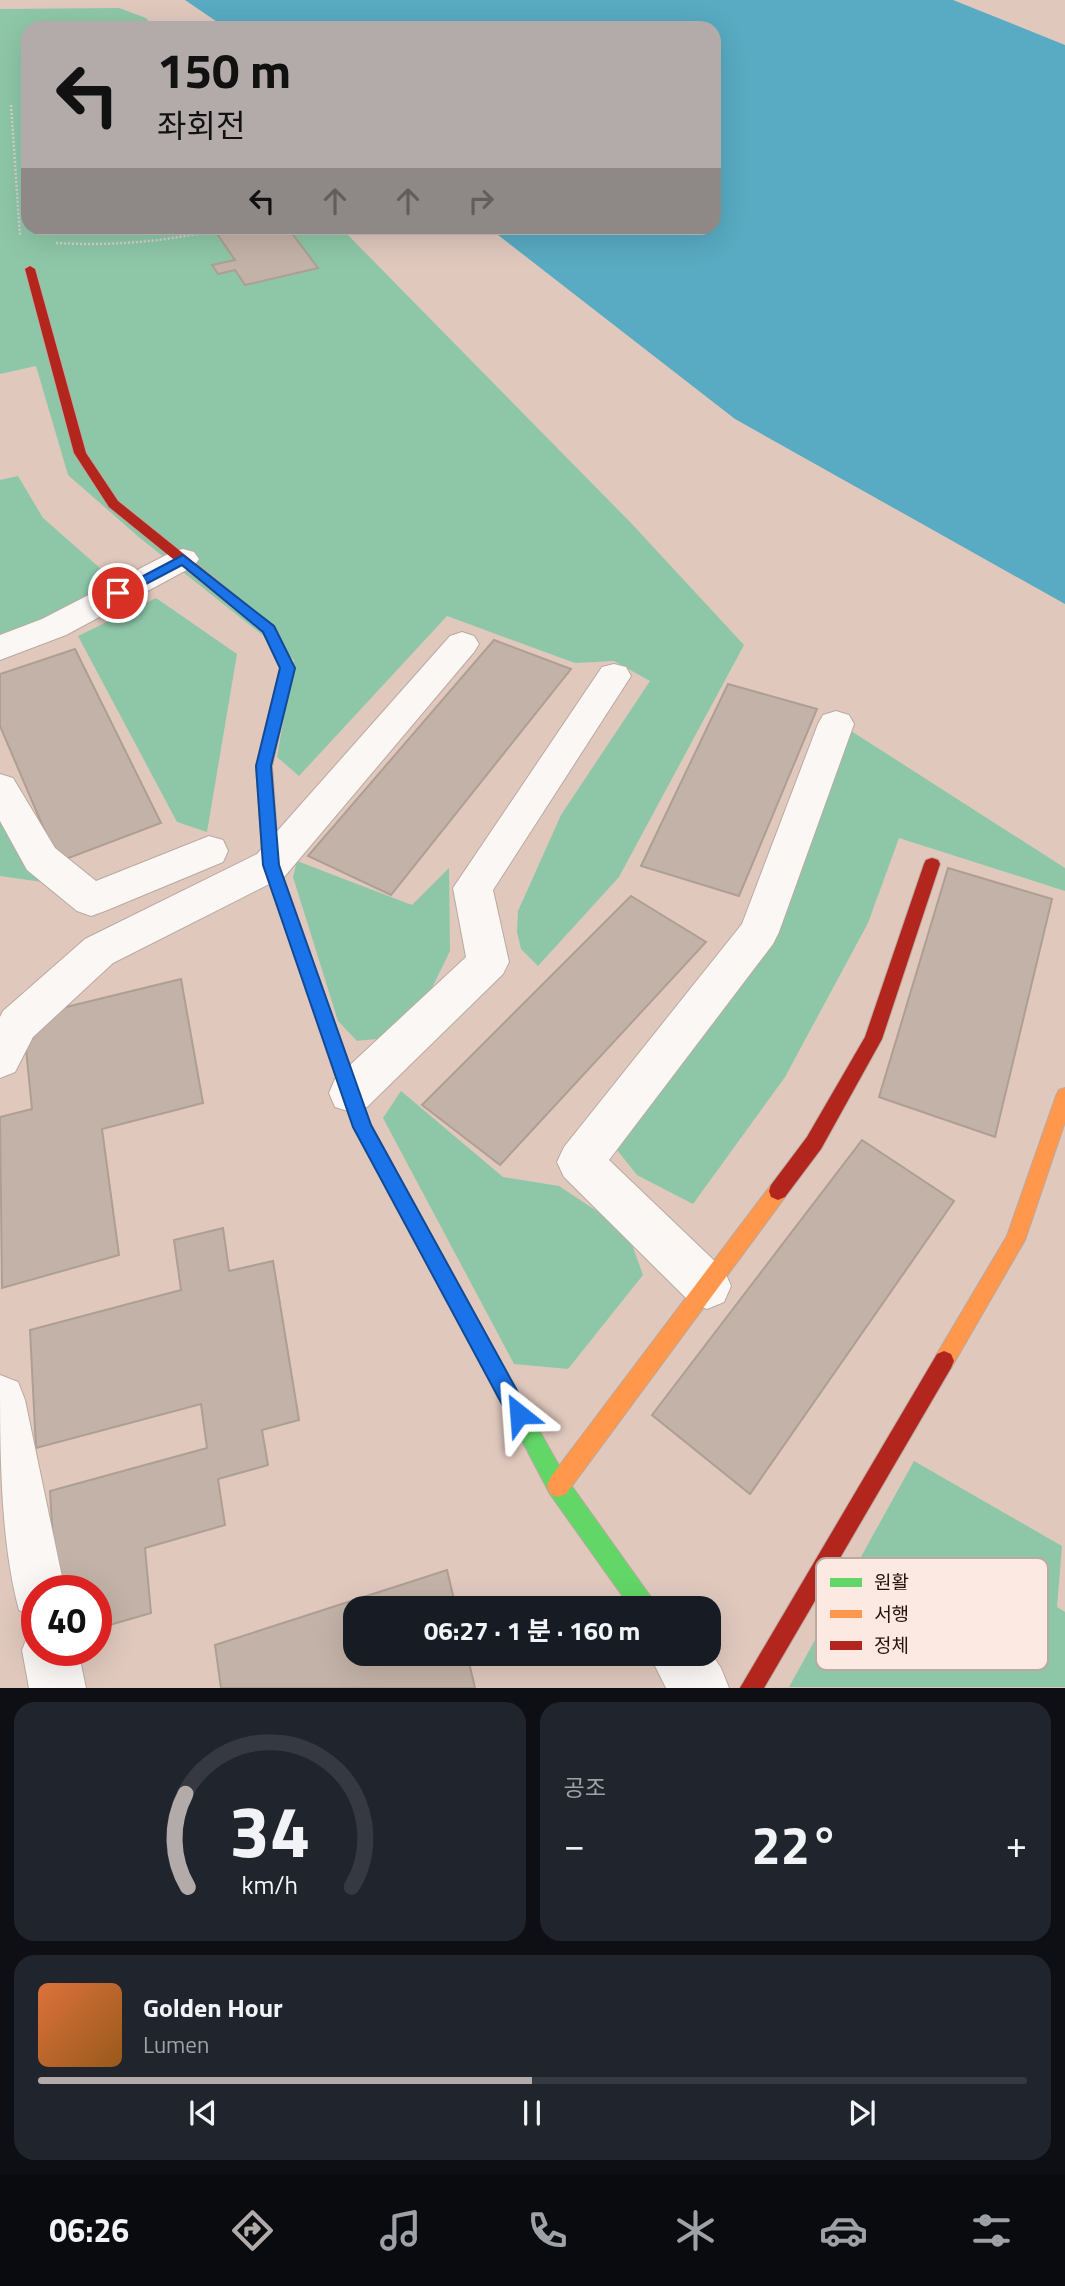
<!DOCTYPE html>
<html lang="ko">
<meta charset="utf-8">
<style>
body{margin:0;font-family:"Titillium Web","Noto Sans KR",sans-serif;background:#20242c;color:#f1f3f6;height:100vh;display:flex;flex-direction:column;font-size:26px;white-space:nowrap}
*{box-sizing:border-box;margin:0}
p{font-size:23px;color:#9ea1a6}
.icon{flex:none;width:38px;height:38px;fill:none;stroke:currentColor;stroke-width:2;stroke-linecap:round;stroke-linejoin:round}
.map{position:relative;height:1688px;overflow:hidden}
.sheet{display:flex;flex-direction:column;gap:14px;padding:14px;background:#0d0f14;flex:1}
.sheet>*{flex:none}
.hud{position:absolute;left:21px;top:21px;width:700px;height:214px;border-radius:21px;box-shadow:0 7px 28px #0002;background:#b2aba9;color:#111;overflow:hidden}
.speed{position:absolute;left:21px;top:1575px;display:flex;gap:14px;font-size:35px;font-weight:700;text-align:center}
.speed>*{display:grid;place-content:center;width:91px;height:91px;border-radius:50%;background:#171b24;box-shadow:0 7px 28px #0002;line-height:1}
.speed .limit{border:10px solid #d22;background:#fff;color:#111}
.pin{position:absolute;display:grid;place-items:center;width:60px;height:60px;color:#fff;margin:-30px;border:4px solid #fff;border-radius:50%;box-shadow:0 2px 7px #0007}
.me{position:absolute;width:77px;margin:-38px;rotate:332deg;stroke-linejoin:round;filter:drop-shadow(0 0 5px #0008)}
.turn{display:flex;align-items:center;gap:24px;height:147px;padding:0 21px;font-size:32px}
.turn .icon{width:91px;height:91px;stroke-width:2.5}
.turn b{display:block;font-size:49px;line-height:60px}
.lanes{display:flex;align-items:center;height:66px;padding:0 21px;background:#0003;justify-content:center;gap:35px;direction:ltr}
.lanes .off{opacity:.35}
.big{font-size:52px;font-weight:700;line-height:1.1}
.sheet .card{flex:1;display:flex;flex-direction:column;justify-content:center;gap:10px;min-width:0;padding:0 24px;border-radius:21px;background:#20242c}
.sheet .dial{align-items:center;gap:0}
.dial svg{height:182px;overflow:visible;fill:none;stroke:#363941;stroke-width:7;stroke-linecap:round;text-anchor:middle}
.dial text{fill:#f1f3f6;stroke:none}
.song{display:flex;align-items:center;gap:21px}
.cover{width:84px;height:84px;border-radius:10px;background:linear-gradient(135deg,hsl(20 70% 55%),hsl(30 70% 35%))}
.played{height:7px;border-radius:4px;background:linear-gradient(90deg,#b2aba9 50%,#363941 50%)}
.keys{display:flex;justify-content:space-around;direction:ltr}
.heat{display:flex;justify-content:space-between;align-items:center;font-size:38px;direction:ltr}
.sheet .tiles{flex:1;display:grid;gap:14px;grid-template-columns:1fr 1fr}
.card:last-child{grid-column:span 2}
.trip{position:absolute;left:343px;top:1596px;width:378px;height:70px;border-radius:21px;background:#171b24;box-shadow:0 7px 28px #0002;font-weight:700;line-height:70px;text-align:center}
.dock{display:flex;height:112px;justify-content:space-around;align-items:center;background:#090b0e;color:#9ea1a6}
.dock .icon{width:49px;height:49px}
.dock .current{color:#b2aba9}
.dock b{font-size:32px;color:#f1f3f6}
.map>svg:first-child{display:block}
.green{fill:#8ec7a8}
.water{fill:#58abc2}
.building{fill:#c3b2a7;stroke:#ae9e93;stroke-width:2}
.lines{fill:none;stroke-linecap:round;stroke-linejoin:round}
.street-casing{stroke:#baa9a1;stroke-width:2}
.fast-casing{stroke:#baa9a1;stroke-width:2}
.slow-casing{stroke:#baa9a1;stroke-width:2}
.jam-casing{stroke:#baa9a1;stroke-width:2}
.path{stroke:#d7d0cb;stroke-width:2.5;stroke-dasharray:2 2;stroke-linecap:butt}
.street{fill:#faf7f5;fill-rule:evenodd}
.fast{fill:#63d668;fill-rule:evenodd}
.slow{fill:#ff974d;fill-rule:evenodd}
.jam{fill:#b3261e;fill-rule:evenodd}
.route{fill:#1a73e8;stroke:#114b97;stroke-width:2}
.key{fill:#fceae2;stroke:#bbaaa2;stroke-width:2}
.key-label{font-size:19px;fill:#23140d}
</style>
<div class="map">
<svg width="1065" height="1688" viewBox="0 0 1065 1688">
<rect width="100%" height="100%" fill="#e0c8bd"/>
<g class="green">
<path d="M119,8L146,18L154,28H28V228H341L631,523L744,645L619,877L538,966L521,949L517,932L518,911L561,815L650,681L614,661L575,663L447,616L299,776L277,757L294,660L140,538L68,475L36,366L0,374V9Z"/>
<path d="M18,476L43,518L117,583L0,639V480Z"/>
<path d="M156,598L237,654L207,832L177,822L78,636Z"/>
<path d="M848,729L1065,868V891L899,838L868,923L785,1077L693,1204L637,1175L613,1145L779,918Z"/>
<path d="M0,812L49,883L0,876Z"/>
<path d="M297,861L412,905L449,868L450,951L429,994L386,1038L357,1041L338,1021L293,877Z"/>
<path d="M401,1091L503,1177L559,1186L627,1231L643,1275L568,1369L514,1364L383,1118Z"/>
<path d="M914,1461L1062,1546L1057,1607L1065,1612V1687H789Z"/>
</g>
<path class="water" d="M185,0H953L1065,45V604L735,419L489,228H714V28H226Z"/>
<g class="building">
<path d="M213,228H288L318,268L245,285L235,270L218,274L212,265L235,260Z"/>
<path d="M494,640L571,669L391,895L308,856Z"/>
<path d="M75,649L161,823L58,862L0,726V674Z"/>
<path d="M728,684L817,709L739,896L641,866Z"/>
<path d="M948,868L1052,899L995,1137L879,1097Z"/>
<path d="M631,896L706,942L500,1165L422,1105Z"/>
<path d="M181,979L203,1103L102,1129L119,1255L2,1288L0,1117L32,1109L26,1049L50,1011Z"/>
<path d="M862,1140L954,1201L750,1494L652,1415Z"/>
<path d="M223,1228L229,1271L273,1261L299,1420L262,1430L268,1465L218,1479L225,1525L145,1548L151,1613L96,1629V1591H56L50,1491L207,1448L201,1404L36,1448L30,1330L181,1290L174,1240Z"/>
<path d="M447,1570L456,1608H355V1654H467L475,1688H221L215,1645Z"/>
</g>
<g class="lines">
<defs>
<g id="street">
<path d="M183,549L194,552L199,559L194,566L66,635L0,660V635L42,619L172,552Z"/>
<path d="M462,632L474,636L479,644L474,652L285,876L113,963L33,1037L15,1072L0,1078V1017L3,1011L85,939L257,854L450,636Z"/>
<path d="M614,664L626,667L631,676L493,890L509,962L503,974L367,1107L351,1112L335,1107L329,1093L335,1079L466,957L453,888L602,667Z"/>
<path d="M836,711L849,715L854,724L779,932L773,944L609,1160L724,1270L731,1286L724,1302L707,1309L690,1302L564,1177L557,1162L564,1147L742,924L818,724L823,715Z"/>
<path d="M0,774L13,778L55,848L96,881L209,836L223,840L228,851L223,862L105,911L91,916L77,911L27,870L0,821Z"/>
<path d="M0,1375L18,1382L25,1400L65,1591H37V1618L19,1610C0,1540 0,1450 0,1375Z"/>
<path d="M37,1627V1650H78L86,1688H29L22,1650L30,1630Z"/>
<path d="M709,1650L721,1668L729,1688H666L649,1654H709Z"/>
</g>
<path id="fast" d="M506,1381L513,1384L566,1478L653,1600L656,1608H631L550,1494L496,1391L499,1384Z"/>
<g id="slow">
<path d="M246,606L274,626L294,668L272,766L279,865L302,931L300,936H288L286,931L263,865L256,766L280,668L263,632L239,611Z"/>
<path d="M1065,1088V1122L1025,1240L951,1368L944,1371L937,1368L934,1361L937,1354L1007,1236L1056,1096L1059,1090Z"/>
<path d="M778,1182L785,1185L787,1191L785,1197L566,1494L558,1497L550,1494L547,1486L550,1478L771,1185Z"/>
</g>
<g id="jam">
<path d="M30,266L35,269L86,453L118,501L251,608L253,611L251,614H241L109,507L74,453L25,269Z"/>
<path d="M932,858L938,860L940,864L882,1039L821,1149L785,1197L778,1200L771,1197L769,1191L771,1185L807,1137L865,1037L924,864L926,860Z"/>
<path d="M294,924L300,926L302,931L371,1125L513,1384L516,1391L513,1398L506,1401L499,1398L354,1127L286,931L288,926Z"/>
<path d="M944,1351L951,1354L954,1361L951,1368L764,1688H740L937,1354Z"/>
</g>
</defs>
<use href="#street" class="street-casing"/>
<use href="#fast" class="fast-casing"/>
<use href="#slow" class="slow-casing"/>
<use href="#jam" class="jam-casing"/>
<g class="path">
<path d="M11,105L20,236"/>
<path d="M56,243C114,246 156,242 213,231"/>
</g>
<use href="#street" class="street"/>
<use href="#fast" class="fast"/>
<use href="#slow" class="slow"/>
<use href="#jam" class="jam"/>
</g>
<path class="route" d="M183,555L274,626L295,668L271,766L279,865L371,1125L526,1407L529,1414L526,1421L519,1425L511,1421L353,1127L263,865L256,766L280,668L263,632L182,565L123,596L118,598L111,593Z"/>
<rect x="816" y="1558" width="232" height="112" rx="10" class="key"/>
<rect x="830" y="1578" width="32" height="9" fill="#63d668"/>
<rect x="830" y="1610" width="32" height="8" fill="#ff974d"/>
<rect x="830" y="1641" width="32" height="9" fill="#b3261e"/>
<g class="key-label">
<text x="874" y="1589">원활</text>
<text x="874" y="1621">서행</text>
<text x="874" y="1652">정체</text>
</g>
</svg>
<div class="speed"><div class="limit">40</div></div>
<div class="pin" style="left:118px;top:593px;background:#d93025"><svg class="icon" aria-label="arrive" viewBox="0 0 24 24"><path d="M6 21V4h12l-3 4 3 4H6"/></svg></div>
<svg class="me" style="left:519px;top:1414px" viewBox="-20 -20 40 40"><path d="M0-17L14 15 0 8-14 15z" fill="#1a73e8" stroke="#fff" stroke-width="4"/></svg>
<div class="trip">06:27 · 1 분 · 160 m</div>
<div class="hud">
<div class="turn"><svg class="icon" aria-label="left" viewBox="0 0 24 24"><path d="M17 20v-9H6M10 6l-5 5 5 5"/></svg><div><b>150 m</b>좌회전</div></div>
<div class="lanes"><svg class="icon" aria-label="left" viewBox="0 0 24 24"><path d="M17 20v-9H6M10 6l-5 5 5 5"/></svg><svg class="icon off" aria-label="ahead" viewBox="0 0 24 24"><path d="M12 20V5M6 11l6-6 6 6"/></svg><svg class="icon off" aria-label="ahead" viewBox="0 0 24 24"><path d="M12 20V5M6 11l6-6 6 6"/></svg><svg class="icon off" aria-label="right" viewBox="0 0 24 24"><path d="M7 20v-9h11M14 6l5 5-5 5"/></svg></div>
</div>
</div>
<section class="sheet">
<div class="tiles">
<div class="card dial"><svg viewBox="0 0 100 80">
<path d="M14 69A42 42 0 1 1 86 69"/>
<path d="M14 69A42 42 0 0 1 13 28" stroke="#b2aba9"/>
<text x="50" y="56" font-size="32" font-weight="700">34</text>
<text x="50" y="72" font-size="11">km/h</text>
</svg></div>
<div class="card"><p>공조</p>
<div class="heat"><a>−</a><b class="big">22°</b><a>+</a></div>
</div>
<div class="card">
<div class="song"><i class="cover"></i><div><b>Golden Hour</b><p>Lumen</p></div></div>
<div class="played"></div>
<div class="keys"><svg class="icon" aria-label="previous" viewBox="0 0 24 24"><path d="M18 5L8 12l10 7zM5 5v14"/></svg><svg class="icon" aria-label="pause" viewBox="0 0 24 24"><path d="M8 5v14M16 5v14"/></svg><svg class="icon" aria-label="next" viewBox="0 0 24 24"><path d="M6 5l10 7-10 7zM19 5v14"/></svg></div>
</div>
</div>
</section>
<nav class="dock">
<b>06:26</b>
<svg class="icon current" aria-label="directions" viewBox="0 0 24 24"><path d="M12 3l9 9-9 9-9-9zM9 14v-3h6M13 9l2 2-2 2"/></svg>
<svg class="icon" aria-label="music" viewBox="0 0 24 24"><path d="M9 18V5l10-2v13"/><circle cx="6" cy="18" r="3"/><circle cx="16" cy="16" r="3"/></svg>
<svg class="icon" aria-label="phone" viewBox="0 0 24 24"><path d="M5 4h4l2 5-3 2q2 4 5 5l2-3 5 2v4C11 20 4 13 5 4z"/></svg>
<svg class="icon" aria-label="climate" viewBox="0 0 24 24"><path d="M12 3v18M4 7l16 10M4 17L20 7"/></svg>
<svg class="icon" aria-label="car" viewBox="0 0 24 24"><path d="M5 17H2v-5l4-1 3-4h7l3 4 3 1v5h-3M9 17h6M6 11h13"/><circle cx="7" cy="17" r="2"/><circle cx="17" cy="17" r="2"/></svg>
<svg class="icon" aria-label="filters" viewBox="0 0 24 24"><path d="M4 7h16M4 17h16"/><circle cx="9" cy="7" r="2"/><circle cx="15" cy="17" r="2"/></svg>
</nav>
